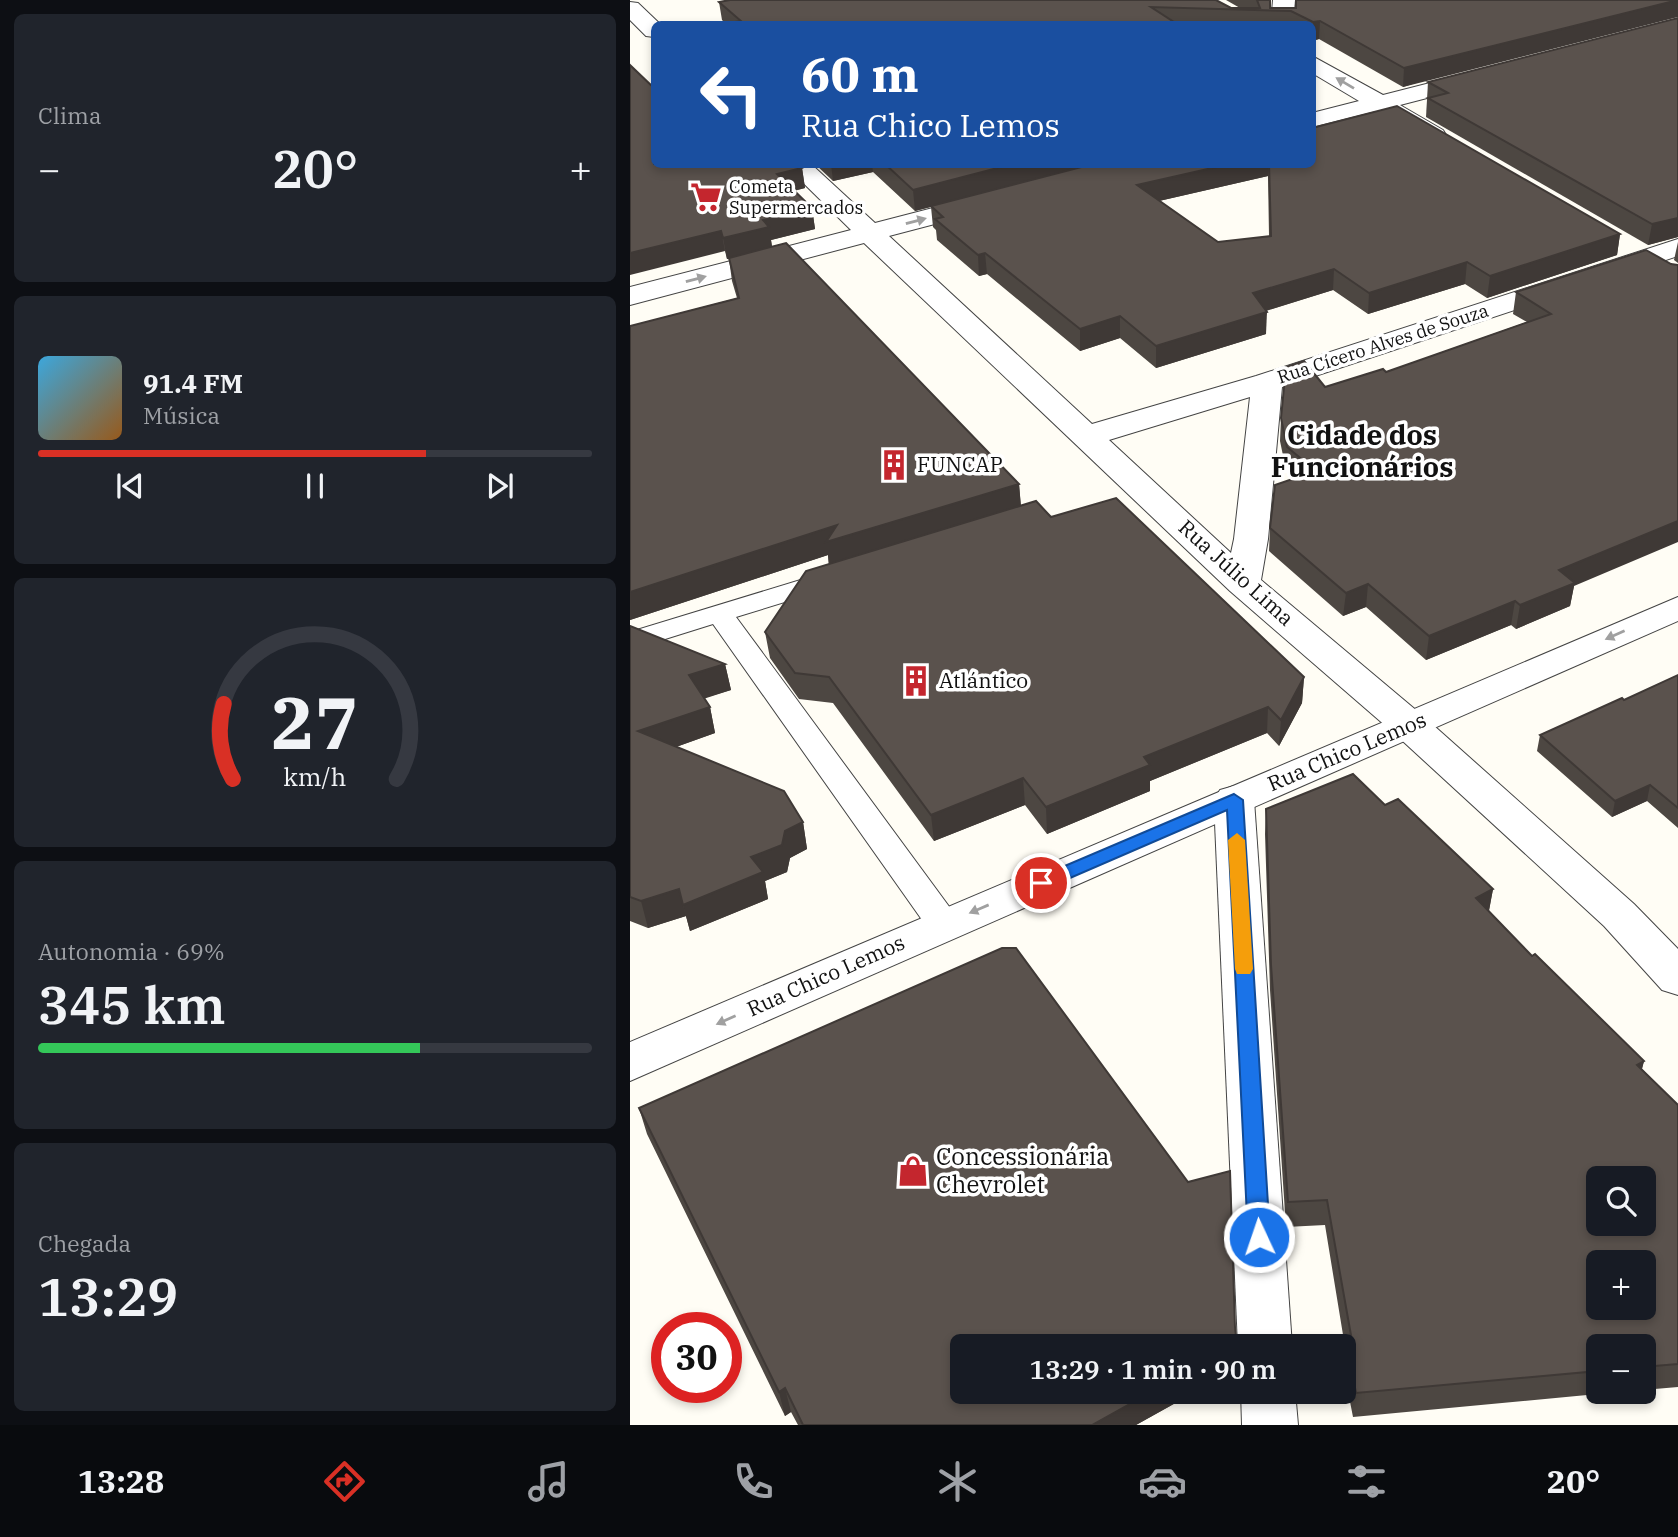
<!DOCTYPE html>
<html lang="pt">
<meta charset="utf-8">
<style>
body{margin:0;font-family:"IBM Plex Serif",serif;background:#20242c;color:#f1f3f6;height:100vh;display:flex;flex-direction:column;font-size:26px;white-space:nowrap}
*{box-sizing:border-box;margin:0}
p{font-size:23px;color:#9ea1a6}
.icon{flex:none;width:38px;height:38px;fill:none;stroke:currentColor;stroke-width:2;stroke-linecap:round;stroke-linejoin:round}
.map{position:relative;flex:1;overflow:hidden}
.details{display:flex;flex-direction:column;gap:14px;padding:14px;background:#0d0f14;width:630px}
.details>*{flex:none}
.hud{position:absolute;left:21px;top:21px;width:665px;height:147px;border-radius:10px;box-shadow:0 4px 10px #0003;background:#1a4fa0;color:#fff;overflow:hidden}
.buttons{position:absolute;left:956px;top:1166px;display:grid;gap:14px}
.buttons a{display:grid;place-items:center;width:70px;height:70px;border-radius:10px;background:#171b24;box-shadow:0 4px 10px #0003;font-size:35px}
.speed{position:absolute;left:21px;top:1312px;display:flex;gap:14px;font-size:35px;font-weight:700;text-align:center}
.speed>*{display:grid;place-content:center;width:91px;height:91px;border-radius:50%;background:#171b24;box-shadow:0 4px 10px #0003;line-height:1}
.speed .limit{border:10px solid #d22;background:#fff;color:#111}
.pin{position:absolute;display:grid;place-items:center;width:60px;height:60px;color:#fff;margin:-30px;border:4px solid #fff;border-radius:50%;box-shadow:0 2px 7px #0007}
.me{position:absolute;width:77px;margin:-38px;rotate:357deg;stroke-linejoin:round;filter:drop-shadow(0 0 5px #0008)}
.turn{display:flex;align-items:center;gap:24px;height:147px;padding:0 35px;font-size:32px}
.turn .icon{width:91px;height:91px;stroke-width:2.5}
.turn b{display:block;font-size:49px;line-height:60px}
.big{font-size:52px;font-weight:600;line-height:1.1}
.details .widget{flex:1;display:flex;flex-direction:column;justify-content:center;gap:10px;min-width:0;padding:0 24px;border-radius:10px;background:#20242c}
.details .dial{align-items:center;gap:0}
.dial svg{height:182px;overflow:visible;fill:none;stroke:#363941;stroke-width:7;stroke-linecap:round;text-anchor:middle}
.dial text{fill:#f1f3f6;stroke:none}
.song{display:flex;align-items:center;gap:21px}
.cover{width:84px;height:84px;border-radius:10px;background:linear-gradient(135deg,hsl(200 70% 55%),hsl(30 70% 35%))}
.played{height:7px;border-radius:4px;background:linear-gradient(90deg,#d93025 70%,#363941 70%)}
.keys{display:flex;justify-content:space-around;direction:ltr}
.heat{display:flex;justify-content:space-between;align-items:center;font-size:38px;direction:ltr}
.charge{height:10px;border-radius:5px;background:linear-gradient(90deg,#34c759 69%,#363941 0)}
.trip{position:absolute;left:320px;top:1334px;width:406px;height:70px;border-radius:10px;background:#171b24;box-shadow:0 4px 10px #0003;font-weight:600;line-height:70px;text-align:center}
.menu{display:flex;height:112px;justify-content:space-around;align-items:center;background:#090b0e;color:#9ea1a6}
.menu .icon{width:49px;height:49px}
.menu .selected{color:#d93025}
.menu b{font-size:32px;color:#f1f3f6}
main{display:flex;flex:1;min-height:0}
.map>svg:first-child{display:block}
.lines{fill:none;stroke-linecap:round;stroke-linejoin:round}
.service-casing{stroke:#444;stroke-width:2}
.minor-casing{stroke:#444;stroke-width:2}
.tertiary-casing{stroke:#444;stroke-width:2}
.service{fill:#fff;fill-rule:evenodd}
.minor{fill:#fff;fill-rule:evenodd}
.tertiary{fill:#fff;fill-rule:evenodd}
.wall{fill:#4d4742;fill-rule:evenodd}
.shaded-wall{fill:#3f3936}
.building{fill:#5a524d;stroke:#3f3936;stroke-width:2;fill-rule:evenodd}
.oneway{fill:#a0a0a0}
.route{fill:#1a73e8;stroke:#114b97;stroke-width:2}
.slow{fill:#f59e0b}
.labels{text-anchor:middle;stroke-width:7;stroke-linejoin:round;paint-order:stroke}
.far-poi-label{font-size:18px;fill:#111;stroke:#fff;text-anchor:start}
.far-street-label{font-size:18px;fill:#111;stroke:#fff}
.poi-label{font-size:21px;fill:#111;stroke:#fff;text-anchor:start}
.street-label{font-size:21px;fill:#111;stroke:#fff}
.near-poi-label{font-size:24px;fill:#111;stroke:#fff;text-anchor:start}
.district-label{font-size:28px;font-weight:bold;fill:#111;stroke:#fff}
</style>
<main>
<section class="details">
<div class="widget"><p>Clima</p>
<div class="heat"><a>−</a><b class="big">20°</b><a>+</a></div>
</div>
<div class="widget">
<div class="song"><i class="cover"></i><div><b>91.4 FM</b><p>Música</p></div></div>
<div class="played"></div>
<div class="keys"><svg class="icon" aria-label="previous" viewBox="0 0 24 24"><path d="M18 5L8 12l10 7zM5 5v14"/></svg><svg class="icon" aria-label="pause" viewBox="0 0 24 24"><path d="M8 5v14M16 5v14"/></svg><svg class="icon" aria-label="next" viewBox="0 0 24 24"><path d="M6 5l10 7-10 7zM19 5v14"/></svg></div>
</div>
<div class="widget dial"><svg viewBox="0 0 100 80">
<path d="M14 69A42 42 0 1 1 86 69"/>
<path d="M14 69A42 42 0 0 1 10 36" stroke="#d93025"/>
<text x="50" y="56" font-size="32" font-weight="700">27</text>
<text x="50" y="72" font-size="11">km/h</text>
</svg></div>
<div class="widget"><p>Autonomia · 69%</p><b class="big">345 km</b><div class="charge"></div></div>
<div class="widget"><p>Chegada</p><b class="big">13:29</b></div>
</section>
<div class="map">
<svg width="1048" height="1425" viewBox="0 0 1048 1425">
<rect width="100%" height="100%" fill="#fffdf5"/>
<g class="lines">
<defs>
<path id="service" d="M200,571L210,573L214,579L210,585L106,617L326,916L331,925L326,934L314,938L302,934L83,624L0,650V632Z"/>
<g id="minor">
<path d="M643,0H665L663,24H641Z"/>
<path d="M0,2L8,3L30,24H24V37L16,36L0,20Z"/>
<path d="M682,56L753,95L847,71L855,73L859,78L855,83L770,105L813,130L816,135L813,140L804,142L795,140L746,111L682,127V113L729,101L682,73Z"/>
<path d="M154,164H181L245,223L353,195L362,197L366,203L362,209L259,236L462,424L626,376L1048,239V256L652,387L638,539L631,580L793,716L1004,904L1048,949V995L1032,990L974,926L765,734L600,591L234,243L0,305V287L221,230ZM620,397L604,539L601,553L479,440Z"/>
<path d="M604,786L618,790L624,800L662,1346H608L584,800L590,790Z"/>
<path d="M611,1391H665L668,1425H612Z"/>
</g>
<path id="tertiary" d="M1048,597V621L0,1081V1042Z"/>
</defs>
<use href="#service" class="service-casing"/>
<use href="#minor" class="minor-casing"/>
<use href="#tertiary" class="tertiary-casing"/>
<use href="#service" class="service"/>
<use href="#minor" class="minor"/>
<use href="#tertiary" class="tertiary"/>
</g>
<g class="wall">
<path d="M596,0H641L640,8H666L1048,0L773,87L689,39L682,41V24H93H96L92,20L89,2L610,8Z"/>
<path d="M1048,18V237L1018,245L796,117L798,82Z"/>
<path d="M24,164L172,168L175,188L164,191L182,208L185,229L141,240L142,246L389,484L391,506L421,517L674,677L672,703L649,746L637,733L520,781V791L417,834L395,805L304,841L203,703L169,699L140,658L135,632L199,564L198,555L0,620V326L107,298L102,281L99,259H97L95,251Z"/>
<path d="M185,164H461L312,204L463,164H682L990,234L987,255L857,298L835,284L738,314L703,290L636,311V334L526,368L490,338L450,351L357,274L349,276L307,240L306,230L303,227L301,207L285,211L243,172L203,181ZM638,176L639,236L588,242L529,201Z"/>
<path d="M1048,242V263L1044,260Z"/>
<path d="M1041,264L944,586L940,606L886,629L881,625L796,660L736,607L713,616L639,551L640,528L666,478L656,470L650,441L651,418L695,387L756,372L897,322L883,314L886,292Z"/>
<path d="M0,626L95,664L101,690L74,698L80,707L85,733L46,747L173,822L177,849L160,858L157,872L135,881L138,899L60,931L56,916L18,928L0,921Z"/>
<path d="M1048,675V828L1017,801L982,817L907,751L910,735L994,700Z"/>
<path d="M755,805L863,889L859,911L902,956L1014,1061L1012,1069L1048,1105V1387L1013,1390V1346H968V1391H999L723,1417L714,1371L715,1347L695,1225L656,1227L640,990L635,834L636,809Z"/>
<path d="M9,1108L332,1391H567L506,1425H168L161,1412L155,1416L17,1134Z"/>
</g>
<g class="shaded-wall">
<path d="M1048,0V17L773,87L774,68Z"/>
<path d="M690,21L689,39L682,41L683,22Z"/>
<path d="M201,164H242L243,172L203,181Z"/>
<path d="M383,164H461L285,211L283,190Z"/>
<path d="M600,164H638V176L507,206V185Z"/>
<path d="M172,168L175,188L150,194L147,174Z"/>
<path d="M182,208L185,229L141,240L142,248L97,259L93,238L133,220Z"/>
<path d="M1048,218V237L1018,245L1022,224Z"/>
<path d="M91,231L95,251L0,275V253Z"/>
<path d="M990,234L987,255L857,298L860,276Z"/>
<path d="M355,253L357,274L349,276L348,255Z"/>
<path d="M837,262L835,284L738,314L739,293Z"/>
<path d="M704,269L703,290L622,315L623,293Z"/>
<path d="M637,312L636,334L526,368V346Z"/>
<path d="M490,316V338L450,351V329Z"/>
<path d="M389,484L391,509L199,568L198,555L0,620V592L207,525Z"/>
<path d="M1048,521V542L944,586L940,606L886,629L890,605L929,570Z"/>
<path d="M738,584L736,607L713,616L716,593Z"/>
<path d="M885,601L881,625L796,660L799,636Z"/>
<path d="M95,664L101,690L64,702L59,675Z"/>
<path d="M674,677L672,703L649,746L651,720Z"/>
<path d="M80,707L85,733L15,758L8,731Z"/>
<path d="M638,707L637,733L520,781V791L417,834L416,807L514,757Z"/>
<path d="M393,778L395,805L304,841L301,815Z"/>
<path d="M1020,785L1017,801L982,817L985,801Z"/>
<path d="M173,822L177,849L160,858L157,872L135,881L138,899L60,931L53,905L121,857L155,831Z"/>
<path d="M49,889L56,916L18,928L11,901Z"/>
<path d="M863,889L858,915L846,898Z"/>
<path d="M1014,1061L1007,1086V1065Z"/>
<path d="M155,1388L161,1412L155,1416L149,1392Z"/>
<path d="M523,1391H567L506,1425H462Z"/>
</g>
<g class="building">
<path d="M100,0H586L601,8H630L627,0H640V8H666V0H1048L774,68L690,21L683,22L661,11L521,7L547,24H93L111,21L89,2Z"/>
<path d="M1048,18V218L1022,224L798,98L818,93L798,82Z"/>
<path d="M0,65L24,88V164H169L172,168L147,174L182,208L133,220L139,227L93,238L91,231L0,253Z"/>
<path d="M767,106L990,234L860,276L837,262L739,293L704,269L623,293L637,312L526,346L490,316L450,329L355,253L348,255L305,219L313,217L301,206L463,164H600L507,185L588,242L641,236L639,164H682V128Z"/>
<path d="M255,164H383L283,190Z"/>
<path d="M156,243L389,484L196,542L207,525L0,592V326L109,298L99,258Z"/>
<path d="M1016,250L1041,264L1048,265V521L929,570L945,583L890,605L885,601L799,636L738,584L716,593L640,528L645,485L686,471L657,447L651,418L656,367L674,361L695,387L753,369L756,372L921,314L886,292Z"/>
<path d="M486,498L674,677L651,720L638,707L514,757L520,765L416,807L393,778L301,815L199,677L165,673L135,632L176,571L406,501L421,517Z"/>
<path d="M0,626L95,664L59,675L80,707L8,731L154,791L173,822L155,831L152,845L121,857L133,872L53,905L49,889L11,901L0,897Z"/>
<path d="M1048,675V808L1020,785L985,801L910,735L992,698L994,700Z"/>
<path d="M723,774L755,805L768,799L863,889L846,898L902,956L905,954L1014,1061L1007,1065L1048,1105V1364L1013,1367V1346H968V1371L726,1393L716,1342L722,1341L697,1200L658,1202L641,965L636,809ZM968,1178H1013V1223H968ZM968,1262H1013V1307H968Z"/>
<path d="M372,948H386L558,1182L600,1171L605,1327L607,1346H332V1391H523L462,1425H173L155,1388L149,1392L9,1108Z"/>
</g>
<defs><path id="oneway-solid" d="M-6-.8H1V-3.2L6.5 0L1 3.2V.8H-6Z" transform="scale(1.75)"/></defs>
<g class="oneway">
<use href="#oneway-solid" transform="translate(715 83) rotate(-149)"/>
<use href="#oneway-solid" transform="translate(286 221) rotate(-15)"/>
<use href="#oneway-solid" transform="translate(66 279) rotate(-15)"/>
<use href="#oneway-solid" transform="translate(985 635) rotate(156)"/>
<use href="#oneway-solid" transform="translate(349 909) rotate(157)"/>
<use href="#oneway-solid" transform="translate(96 1020) rotate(156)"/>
</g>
<path class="route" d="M604,794L613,800L640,1237L636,1243L629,1246L621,1243L618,1237L597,810L417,888H404L402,883L404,879Z"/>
<path class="slow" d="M607,833L615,840L623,969L620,974H607L605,969L598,840Z"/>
<defs>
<symbol id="supermarket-bare" viewBox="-9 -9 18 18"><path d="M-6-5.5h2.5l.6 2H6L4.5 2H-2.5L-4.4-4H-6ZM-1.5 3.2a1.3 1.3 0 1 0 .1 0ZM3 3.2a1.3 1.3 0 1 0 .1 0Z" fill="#c4262e" stroke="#fff" stroke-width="2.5" paint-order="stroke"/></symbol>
<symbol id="building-bare" viewBox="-9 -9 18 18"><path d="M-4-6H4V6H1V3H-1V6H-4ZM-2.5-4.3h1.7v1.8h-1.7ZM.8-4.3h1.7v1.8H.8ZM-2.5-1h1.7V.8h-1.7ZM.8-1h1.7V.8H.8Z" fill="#c4262e" stroke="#fff" stroke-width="2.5" paint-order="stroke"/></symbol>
<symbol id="shop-bare" viewBox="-9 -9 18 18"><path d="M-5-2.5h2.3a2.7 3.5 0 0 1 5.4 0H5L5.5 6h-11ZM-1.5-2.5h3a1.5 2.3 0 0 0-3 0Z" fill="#c4262e" stroke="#fff" stroke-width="2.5" paint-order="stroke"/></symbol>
</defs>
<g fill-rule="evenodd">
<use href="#supermarket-bare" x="54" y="175" width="44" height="44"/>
<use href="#building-bare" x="242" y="443" width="44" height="44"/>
<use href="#building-bare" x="264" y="659" width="44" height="44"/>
<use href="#shop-bare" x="261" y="1149" width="44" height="44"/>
</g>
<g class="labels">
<g class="far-poi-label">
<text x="99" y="193">Cometa<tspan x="99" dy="21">Supermercados</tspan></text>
</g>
<g class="far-street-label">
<text transform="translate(753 344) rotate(-18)" y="6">Rua Cícero Alves de Souza</text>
</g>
<g class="poi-label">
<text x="287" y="472">FUNCAP</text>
<text x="309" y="688">Atlántico</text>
</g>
<g class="street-label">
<text transform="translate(606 573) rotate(42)" y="7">Rua Júlio Lima</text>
<text transform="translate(717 752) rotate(-23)" y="7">Rua Chico Lemos</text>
<text transform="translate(196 976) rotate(-24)" y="7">Rua Chico Lemos</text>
</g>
<g class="near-poi-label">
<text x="306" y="1165">Concessionária<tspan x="306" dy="28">Chevrolet</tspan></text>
</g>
<g class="district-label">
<text x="732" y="445">Cidade dos<tspan x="732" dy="32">Funcionários</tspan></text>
</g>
</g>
</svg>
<div class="buttons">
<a><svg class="icon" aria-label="search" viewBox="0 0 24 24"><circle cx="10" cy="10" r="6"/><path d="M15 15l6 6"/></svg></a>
<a>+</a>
<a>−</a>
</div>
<div class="speed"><div class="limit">30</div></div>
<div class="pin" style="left:411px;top:883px;background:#d93025"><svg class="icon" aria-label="arrive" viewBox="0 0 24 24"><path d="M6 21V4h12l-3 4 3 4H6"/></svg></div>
<svg class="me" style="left:629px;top:1237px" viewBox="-20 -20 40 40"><circle r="17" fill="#1a73e8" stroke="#fff" stroke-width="3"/><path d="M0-11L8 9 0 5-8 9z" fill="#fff"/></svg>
<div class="trip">13:29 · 1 min · 90 m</div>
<div class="hud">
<div class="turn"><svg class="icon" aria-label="left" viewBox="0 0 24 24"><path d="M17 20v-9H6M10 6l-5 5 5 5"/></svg><div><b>60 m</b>Rua Chico Lemos</div></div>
</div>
</div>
</main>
<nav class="menu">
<b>13:28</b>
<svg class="icon selected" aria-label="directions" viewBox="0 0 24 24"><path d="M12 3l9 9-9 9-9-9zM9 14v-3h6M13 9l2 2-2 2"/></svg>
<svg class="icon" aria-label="music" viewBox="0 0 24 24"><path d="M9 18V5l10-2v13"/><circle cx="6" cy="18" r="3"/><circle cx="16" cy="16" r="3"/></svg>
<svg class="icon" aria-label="phone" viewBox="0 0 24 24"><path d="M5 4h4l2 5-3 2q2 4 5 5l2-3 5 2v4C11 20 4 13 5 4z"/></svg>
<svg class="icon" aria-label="climate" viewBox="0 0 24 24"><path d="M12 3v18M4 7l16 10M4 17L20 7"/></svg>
<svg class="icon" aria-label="car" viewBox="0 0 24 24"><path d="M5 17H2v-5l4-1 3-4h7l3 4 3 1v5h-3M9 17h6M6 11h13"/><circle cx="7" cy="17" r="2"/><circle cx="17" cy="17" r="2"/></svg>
<svg class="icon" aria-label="filters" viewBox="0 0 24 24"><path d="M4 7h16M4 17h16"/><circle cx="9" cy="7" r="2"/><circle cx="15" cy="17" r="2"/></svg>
<b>20°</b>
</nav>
